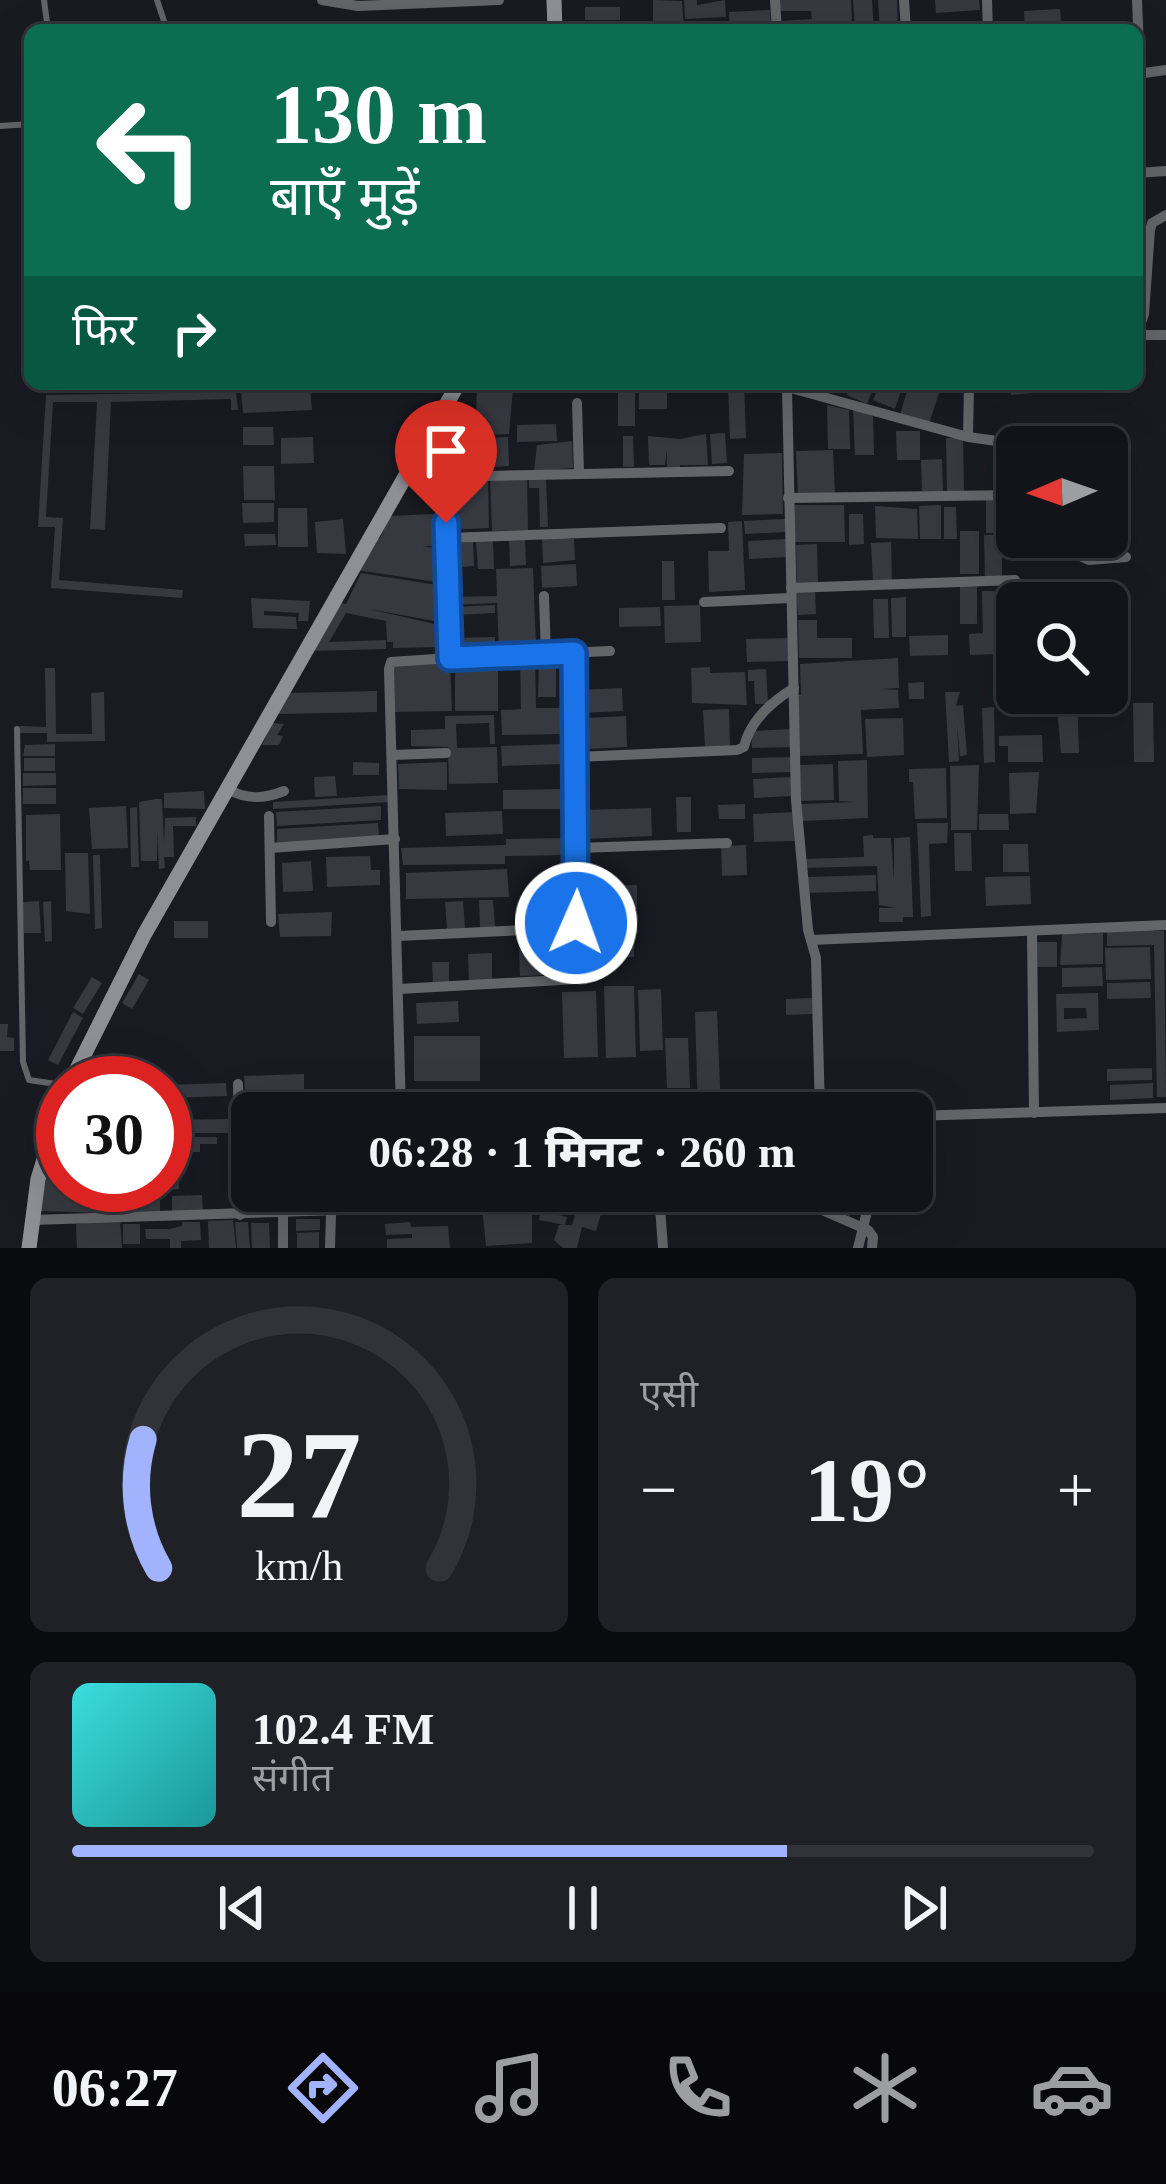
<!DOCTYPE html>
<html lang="hi">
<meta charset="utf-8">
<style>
body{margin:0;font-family:"Times New Roman","Noto Sans Devanagari",serif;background:#202127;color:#f1f3f6;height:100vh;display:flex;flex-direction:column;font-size:45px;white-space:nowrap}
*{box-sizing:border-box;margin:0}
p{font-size:39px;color:#9d9ea2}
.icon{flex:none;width:66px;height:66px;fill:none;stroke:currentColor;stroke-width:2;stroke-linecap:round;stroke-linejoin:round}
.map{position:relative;height:1248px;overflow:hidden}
.details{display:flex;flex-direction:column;gap:30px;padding:30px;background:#0a0b0e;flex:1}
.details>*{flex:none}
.banner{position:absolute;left:24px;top:24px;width:1119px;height:366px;border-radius:18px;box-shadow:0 12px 48px #0002,0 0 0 3px #323339;background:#0b6e4f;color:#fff;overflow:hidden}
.needle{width:78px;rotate:268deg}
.fabs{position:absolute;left:996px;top:426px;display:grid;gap:24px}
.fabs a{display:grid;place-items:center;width:132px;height:132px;border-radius:18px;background:#13141a;box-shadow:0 12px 48px #0002,0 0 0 3px #323339;font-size:60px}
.speed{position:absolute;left:36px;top:1056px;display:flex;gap:24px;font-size:60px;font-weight:700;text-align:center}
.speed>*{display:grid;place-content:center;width:156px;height:156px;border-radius:50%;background:#13141a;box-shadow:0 12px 48px #0002,0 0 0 3px #323339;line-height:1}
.speed .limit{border:18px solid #d22;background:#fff;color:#111}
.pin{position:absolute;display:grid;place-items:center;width:102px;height:102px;color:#fff;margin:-123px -51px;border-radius:50% 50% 50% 0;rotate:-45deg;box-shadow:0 0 12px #0007}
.pin .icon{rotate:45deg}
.me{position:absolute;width:132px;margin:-66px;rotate:2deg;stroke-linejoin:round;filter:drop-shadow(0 0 9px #0008)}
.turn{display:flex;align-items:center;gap:42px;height:252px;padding:0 48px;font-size:54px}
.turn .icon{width:156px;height:156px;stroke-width:2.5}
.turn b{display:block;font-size:84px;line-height:102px}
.then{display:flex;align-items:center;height:114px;padding:0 48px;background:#0003;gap:24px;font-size:45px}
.big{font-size:90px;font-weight:800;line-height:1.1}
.details .tile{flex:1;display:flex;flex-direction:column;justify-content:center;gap:18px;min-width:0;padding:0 42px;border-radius:18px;background:#202127}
.details .dial{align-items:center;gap:0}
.dial svg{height:312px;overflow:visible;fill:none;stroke:#323339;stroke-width:7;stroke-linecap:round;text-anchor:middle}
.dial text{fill:#f1f3f6;stroke:none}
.song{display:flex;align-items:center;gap:36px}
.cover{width:144px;height:144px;border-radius:18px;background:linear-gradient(135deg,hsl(180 70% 55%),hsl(180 70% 35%))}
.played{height:12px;border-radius:6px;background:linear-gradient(90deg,#a1b3fd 70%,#323339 70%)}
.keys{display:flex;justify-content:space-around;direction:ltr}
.heat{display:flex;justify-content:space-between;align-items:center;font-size:66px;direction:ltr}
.details .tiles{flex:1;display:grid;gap:30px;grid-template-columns:1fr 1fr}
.tile:last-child{grid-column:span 2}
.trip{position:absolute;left:231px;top:1092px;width:702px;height:120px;border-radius:18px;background:#13141a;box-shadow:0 12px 48px #0002,0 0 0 3px #323339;font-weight:800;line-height:120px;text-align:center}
.tabs{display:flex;height:192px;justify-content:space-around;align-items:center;background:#08080a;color:#9d9ea2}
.tabs .icon{width:84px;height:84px}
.tabs .selected{color:#a1b3fd}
.tabs b{font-size:54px;color:#f1f3f6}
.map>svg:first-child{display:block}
.building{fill:#373941;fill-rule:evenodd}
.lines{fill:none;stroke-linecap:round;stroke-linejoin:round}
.lane{stroke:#646569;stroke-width:6}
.street{stroke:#646569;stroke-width:10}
.secondary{stroke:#8e9096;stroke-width:15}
.route-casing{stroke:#114b97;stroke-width:30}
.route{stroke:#1a73e8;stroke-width:21}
</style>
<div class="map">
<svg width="1166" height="1248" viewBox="0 0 1166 1248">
<rect width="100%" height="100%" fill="#191b22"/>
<g class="building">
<path d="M653,0L682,1L684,30H653Z"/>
<path d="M684,0H697V5L725,0L726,17L685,19Z"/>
<path d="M778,0H851L852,25L781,30V21L812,19L811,11H779Z"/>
<path d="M853,0H872L874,30H855Z"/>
<path d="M878,0H897L898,30H880Z"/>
<path d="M935,0H979L980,10L936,13Z"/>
<rect x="585" y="7" width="35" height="13"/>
<path d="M1060,9L1062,30H1025L1024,11Z"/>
<path d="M770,10L771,30H730L729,12Z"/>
<rect x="618" y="384" width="17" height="42"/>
<rect x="639" y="384" width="28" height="25"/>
<path d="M744,384L746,438L730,439L728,385Z"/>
<path d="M852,384H875L867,404L847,395Z"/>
<path d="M880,384H903L895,409L873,400Z"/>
<path d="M909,384L939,393L929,424L900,415Z"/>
<path d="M1010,384H1042L1043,392L1011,395Z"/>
<path d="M310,387L312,410L243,413L241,390Z"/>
<path d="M477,388H513L509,434L441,437L444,413H453V408L468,411V421H471V413H476Z"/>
<path d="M236,392L238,410H231V399L111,402L105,530L90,529L97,402H53L46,517L63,518L59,580L183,590L182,598L51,588L55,527H38L46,395Z"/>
<path d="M827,405L849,410L850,449H828Z"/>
<path d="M853,409L873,416L874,455H855Z"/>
<path d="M556,424L557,441L517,442V425Z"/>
<path d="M243,427H273L274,445H243Z"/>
<path d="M896,431H920V460H897Z"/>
<path d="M725,433L727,463L712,464L710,434Z"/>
<path d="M706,434L708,465H680V470H667V449L665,465H649L648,436L680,439Z"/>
<path d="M623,436H633L634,467H623Z"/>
<path d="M313,437L314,463L281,464V438Z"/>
<path d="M508,437L509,466L443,470L442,440Z"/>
<path d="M946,438H963L964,492L947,493Z"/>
<path d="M572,441L573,468L534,471L537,445Z"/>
<path d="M833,450L835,495L798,497L796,451Z"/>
<path d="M782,453L783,514L742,515L744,454Z"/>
<path d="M942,459L943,491H922L921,460Z"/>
<path d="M243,466H274L275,500H244Z"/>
<path d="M527,478L528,530L492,531L490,479Z"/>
<path d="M529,479H546L548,527H540L539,488H529Z"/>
<path d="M488,480L489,528L448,530L446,481Z"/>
<rect x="986" y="498" width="31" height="35"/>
<path d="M242,503H274V522L243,523Z"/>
<path d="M794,505H844L845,542H795Z"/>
<path d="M941,505V539H920L919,506Z"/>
<path d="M875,506L917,509L918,539L876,538Z"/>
<path d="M944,507H956L957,539H944Z"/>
<path d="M278,508H307L308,547H278Z"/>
<path d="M434,514L436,546H422L435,548L436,582L357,570L376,537L380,538L390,516Z"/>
<path d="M849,514H863L864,544L849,545Z"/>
<path d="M343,519L346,554L317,553L315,522Z"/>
<path d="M785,519V532L745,534L744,521Z"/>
<path d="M742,521L745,590L709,592L708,551H729L728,522Z"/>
<rect x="960" y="531" width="19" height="43"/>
<path d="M244,534H275L276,545L245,546Z"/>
<path d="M984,535H1002V576L985,577Z"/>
<path d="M556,537L574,539L575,560L543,563L542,538Z"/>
<path d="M525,539L526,565L510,566L509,540Z"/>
<path d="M786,539L787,557L749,559L748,541Z"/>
<path d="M493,540L494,569H478L476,541Z"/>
<path d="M473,542L474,566L460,567L458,543Z"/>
<path d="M891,542L892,583H873L871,543Z"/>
<path d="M817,544L818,586H797L796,545Z"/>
<path d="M662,561H674L675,600H662Z"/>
<path d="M576,564L577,586L542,588L541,566Z"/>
<path d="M533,568L536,649L499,650L497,603L450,605L449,597L497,596L496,569Z"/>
<path d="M361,573L437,585L440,622L369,609L439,625L438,647L393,648V642H387L386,621L346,613L329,642L386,640V649L309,651L339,603L346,604Z"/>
<rect x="960" y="585" width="17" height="39"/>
<path d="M815,591L816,614L798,615L796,592Z"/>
<path d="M982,591H1001L997,654L970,655L969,634L983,633Z"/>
<path d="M906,597V637H892L891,598Z"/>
<path d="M251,598L310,601L308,621H298L299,613L264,611V615L296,617L297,629L253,628Z"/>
<path d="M873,599H888L889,638H874Z"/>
<path d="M495,605V613L455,615V607Z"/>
<path d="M700,605L701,642L665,643L664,606Z"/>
<path d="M660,607L661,626L619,627V608Z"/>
<path d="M798,620H817V638H852V658H799Z"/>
<path d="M948,635V655L910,656L909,636Z"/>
<path d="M495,637V646L453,648L454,638Z"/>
<path d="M791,638V661L747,662L746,639Z"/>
<path d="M520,657H535L536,708H562V734L502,735L501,710L521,709Z"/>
<path d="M898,658L899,688L881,689L898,690L899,708L861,710L863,754L799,756L795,695H801L800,664Z"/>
<path d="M498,660V711H455V661Z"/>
<path d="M539,661L556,662V697H538Z"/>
<path d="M450,662L452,711L394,712V665Z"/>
<path d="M710,667V673L745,672L747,705L692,703L691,668Z"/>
<path d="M45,668H55L56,734H92L91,693L104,692L105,741L47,742V733H20V726L46,727Z"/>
<path d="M766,669L768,704H755L754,681H748V670Z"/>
<path d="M924,682V699H909L908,683Z"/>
<path d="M622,688L623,711L580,713L579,690Z"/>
<path d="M377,691V712L278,714L289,693Z"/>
<path d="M945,692H960L956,706L963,705L967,755L960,756L957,724L959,761L949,762Z"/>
<path d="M1056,696H1077L1079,753H1061Z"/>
<path d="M1133,703H1153L1154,762H1134Z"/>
<path d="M994,707L995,762L984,763L982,708Z"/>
<path d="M729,709L730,748L705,749L703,710Z"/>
<path d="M494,715L495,744H490L489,723L456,724L457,748L497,747L498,783L449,784L448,747L411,746V730L445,729V716Z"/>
<path d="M626,716L627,747L588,749L587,718Z"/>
<path d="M903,718L904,755L867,757L865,719Z"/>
<path d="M273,723L284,724L277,735L283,736L279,745H262Z"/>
<path d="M793,729L794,747L752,748L751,731Z"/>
<path d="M1042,735L1043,762H1008V746H999V736Z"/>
<path d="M55,744V756H23L25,745Z"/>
<path d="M561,744L562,764L502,766L501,746Z"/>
<path d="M792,757V772L752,773V758Z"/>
<rect x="24" y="758" width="31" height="13"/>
<path d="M867,760L868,818L802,821L801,804L855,802L839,801L838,761Z"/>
<path d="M353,762L379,763V775H353Z"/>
<path d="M447,762V790L399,789L398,764Z"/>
<path d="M833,764L834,800L800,801V765Z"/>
<path d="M979,765L977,830H951L950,766Z"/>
<path d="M946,768L947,818L915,819L913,782H909V769Z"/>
<path d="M1039,772L1036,813L1010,814L1009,773Z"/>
<path d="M23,773H56V785L23,786Z"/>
<path d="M335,776L337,796L315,797L314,777Z"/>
<path d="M792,777L793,796L754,798L753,779Z"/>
<rect x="23" y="788" width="33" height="16"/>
<path d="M562,789L563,809H503V790Z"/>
<path d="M204,791L205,809L164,808V793Z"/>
<path d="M389,795V802L273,809V802Z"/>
<path d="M676,797H691V832H677Z"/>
<path d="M156,799H162L164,844L165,818L196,817V826H173L174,857H164L165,868L159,869L157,830V861H141L139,802Z"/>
<path d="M745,804V819H719L718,805Z"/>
<path d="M126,806L128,848L92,849L89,808Z"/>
<path d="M381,806V820L277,826L276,812Z"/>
<path d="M137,807L139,867H131L130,808Z"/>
<path d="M651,808L652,836L585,839L584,810Z"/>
<path d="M502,811L503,834L446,836L445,813Z"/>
<path d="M796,812L797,841L754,842L753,814Z"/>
<path d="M60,814L61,870H30L29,861H26V815Z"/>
<path d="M979,814H1008L1009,830H979Z"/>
<path d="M378,823L379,837L277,843V829Z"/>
<path d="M917,823H948L947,843L929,844L931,916L921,917Z"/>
<path d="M954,833H971L972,871H955Z"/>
<path d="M873,835V838H891L894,881V838L910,837L913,917H903V922H879V908H896L879,905L877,866L803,868V859L864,857L863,836Z"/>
<path d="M567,838V855L505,856V864L403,865L401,848L506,845V839Z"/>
<path d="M1003,844H1028L1029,872H1003Z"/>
<path d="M746,845L747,875L722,876L721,846Z"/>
<path d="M65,853H88L90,914L66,911Z"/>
<path d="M93,855H100L102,928L95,929Z"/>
<path d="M370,856L371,870H380V885L327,887L326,857Z"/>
<path d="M311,861L313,891L283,892L282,863Z"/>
<path d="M507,869L509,897L406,899V873Z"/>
<path d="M876,875V891L807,893V877Z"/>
<path d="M1030,876L1031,904L986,906L985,877Z"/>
<path d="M637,885V909L586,910V886Z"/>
<path d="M479,900H493L495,927L480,928Z"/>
<path d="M39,901L41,933H24L22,902Z"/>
<path d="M51,901L52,941L45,942L43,902Z"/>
<path d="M463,901L465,928L447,929L445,902Z"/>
<path d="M332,912L331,936L280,937L278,914Z"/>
<path d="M638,915V933L585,934V916Z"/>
<rect x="174" y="921" width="34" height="17"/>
<path d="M1153,928V931H1164L1166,1097H1157L1154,945L1107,946V930Z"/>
<path d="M1103,933V964L1060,965L1062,934Z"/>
<path d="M634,940V957L577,958L576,941Z"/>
<path d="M1035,942H1057V967H1036Z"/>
<path d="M1150,947L1151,979L1106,980L1105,948Z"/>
<path d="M519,949L567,950V974L520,976Z"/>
<path d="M492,953V980L469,981L468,954Z"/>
<path d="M432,962H449V986H433Z"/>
<path d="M1102,967L1103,986L1062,987V968Z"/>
<path d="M139,974L149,980L132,1009L122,1003Z"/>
<path d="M92,977L102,983L83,1014L73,1008Z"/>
<path d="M1150,982L1151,998L1107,999V983Z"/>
<path d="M604,986H634L636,1057L606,1058Z"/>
<path d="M661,989L663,1050L640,1051L638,990Z"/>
<path d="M596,991L598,1057L564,1058L562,992Z"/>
<path d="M1098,993L1099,1030L1057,1032L1056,994ZM1064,1008H1086L1087,1018L1064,1019Z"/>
<path d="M812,998L813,1014L786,1015V999Z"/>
<path d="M458,1001L459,1022L417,1024L416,1003Z"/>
<path d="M717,1011L721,1112L698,1113L695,1012Z"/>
<path d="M73,1012L83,1018L58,1065L48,1060Z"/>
<path d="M0,1024H8L7,1037L14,1038V1051H0Z"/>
<rect x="414" y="1036" width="66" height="45"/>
<path d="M665,1038H688L690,1088H667Z"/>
<path d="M1152,1068V1080L1107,1081V1069Z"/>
<path d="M304,1074V1090L245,1092L244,1076Z"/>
<path d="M226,1083L227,1096L168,1098L167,1085Z"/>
<path d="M1153,1083V1098L1110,1100V1085Z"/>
<path d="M304,1092L305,1107L249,1108V1101H257V1093Z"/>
<path d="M230,1119V1133H169V1120Z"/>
<path d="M179,1137H217V1144H200V1152H179Z"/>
<path d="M177,1141L179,1189L170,1190L168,1142Z"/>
<path d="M51,1156L63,1159V1185H106L103,1213L39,1211Z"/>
<path d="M107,1190H126L125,1199L160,1197V1211H105Z"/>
<path d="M258,1191H297V1211L258,1207Z"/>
<path d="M796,1191H858L862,1193L849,1216Z"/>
<path d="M202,1195L203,1214H172V1196Z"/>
<path d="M532,1205V1243L486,1246L482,1206Z"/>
<path d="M578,1206L603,1207L596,1231L582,1227L577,1248H563L554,1240L559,1225H572Z"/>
<path d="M541,1211L567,1217L565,1225L539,1220Z"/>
<path d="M120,1219L122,1248H77L76,1224Z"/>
<path d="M296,1219H320V1230L296,1231Z"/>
<path d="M233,1220L236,1248H209L208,1221Z"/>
<path d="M182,1222H200L201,1240L181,1241V1248H170V1239H146L145,1229H169L182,1226Z"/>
<path d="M235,1222H248L250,1248H237Z"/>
<path d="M410,1222L411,1227L448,1226L450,1248H387V1239L412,1238V1234L386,1235L385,1224Z"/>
<path d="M251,1223H269L270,1248H252Z"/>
<rect x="123" y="1224" width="17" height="20"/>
<path d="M319,1232V1248H297V1233Z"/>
</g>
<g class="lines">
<g class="lane">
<path d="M44,0L48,30"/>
<path d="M157,0L167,30"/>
<path d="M0,126L30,124"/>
<path d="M17,729L23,1062L29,1080L63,1085"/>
</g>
<g class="street">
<path d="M322,0L358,6L499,0"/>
<path d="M775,0L777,30"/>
<path d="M904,0L906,30"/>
<path d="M987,0L988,30"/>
<path d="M1137,0L1140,74"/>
<path d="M1137,74L1166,70"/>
<path d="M1137,173L1166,171"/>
<path d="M1137,334L1144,314L1150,230L1152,223L1166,215"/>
<path d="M1137,335H1166"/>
<path d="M762,384L787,387L796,800L808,930L816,958L820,1113"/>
<path d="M969,384L968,437L1041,447"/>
<path d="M787,387L968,437"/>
<path d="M577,403L579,474"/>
<path d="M442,477L729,471"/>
<path d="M788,498L1017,495"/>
<path d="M1073,537L1080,556L1089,560L1126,557"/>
<path d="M447,538L721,528"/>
<path d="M791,588L1015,580"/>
<path d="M544,596L546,655"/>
<path d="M704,602L791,598"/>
<path d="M450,658L610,651"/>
<path d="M393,755L446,753"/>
<path d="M576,757L737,750L744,747C750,721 771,702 794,688"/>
<path d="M228,789C246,800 264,799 284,791"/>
<path d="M269,816L271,922"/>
<path d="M270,848L395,839"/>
<path d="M577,848L727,843"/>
<path d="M1032,931L1034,1113"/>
<path d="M398,936L568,928L576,923L574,653"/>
<path d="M811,940L1166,925"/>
<path d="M399,989L579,979"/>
<path d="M238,1084L240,1215"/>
<path d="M401,1113L389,669L391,662L450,658L447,538L438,423"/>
<path d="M912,1116L1166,1108"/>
<path d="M402,1191V1210"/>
<path d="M778,1191L868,1230L873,1237L872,1248"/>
<path d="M617,1201L651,1209L721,1191"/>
<path d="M660,1207L663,1248"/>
<path d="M283,1214V1248"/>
<path d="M32,1220L617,1201L620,1191"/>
<path d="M330,1248L331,1213"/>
<path d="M858,1248L872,1191"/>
</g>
<g class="secondary">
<path d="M554,0L555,30"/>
<path d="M70,1083L144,935L458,384"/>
<path d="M29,1248L38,1179L63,1098"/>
</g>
</g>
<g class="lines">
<defs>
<path id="route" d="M446,523L450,658L574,653L576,923"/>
</defs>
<use href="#route" class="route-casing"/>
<use href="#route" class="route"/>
</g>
</svg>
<div class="fabs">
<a><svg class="needle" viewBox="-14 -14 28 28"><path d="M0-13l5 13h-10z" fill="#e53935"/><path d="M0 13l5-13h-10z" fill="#9d9ea2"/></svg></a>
<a><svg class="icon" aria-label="search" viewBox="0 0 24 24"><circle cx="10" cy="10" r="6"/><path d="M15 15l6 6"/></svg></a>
</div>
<div class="speed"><div class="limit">30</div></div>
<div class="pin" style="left:446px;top:523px;background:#d93025"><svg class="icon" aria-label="arrive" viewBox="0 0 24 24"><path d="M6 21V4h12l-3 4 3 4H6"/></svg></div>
<svg class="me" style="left:576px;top:923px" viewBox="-20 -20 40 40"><circle r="17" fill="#1a73e8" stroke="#fff" stroke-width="3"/><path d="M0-11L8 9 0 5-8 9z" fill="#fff"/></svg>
<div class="trip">06:28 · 1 मिनट · 260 m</div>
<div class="banner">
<div class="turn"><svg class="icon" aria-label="left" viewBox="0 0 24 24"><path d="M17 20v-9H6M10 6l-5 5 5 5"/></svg><div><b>130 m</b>बाएँ मुड़ें</div></div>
<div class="then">फिर<svg class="icon" aria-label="right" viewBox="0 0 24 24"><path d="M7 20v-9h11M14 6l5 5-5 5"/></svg></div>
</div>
</div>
<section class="details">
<div class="tiles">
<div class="tile dial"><svg viewBox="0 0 100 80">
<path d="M14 69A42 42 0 1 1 86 69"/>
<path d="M14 69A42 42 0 0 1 10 36" stroke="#a1b3fd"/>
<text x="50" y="56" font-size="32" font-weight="700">27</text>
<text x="50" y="72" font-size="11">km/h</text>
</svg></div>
<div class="tile"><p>एसी</p>
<div class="heat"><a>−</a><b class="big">19°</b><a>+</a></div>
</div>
<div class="tile">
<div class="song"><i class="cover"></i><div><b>102.4 FM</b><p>संगीत</p></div></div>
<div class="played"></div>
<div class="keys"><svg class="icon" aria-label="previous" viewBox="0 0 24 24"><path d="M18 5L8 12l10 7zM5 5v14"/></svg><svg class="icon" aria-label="pause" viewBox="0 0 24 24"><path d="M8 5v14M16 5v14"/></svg><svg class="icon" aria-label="next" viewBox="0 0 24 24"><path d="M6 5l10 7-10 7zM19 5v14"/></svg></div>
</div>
</div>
</section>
<nav class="tabs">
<b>06:27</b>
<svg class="icon selected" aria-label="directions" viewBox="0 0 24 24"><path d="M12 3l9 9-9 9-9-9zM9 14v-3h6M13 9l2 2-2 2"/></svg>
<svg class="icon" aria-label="music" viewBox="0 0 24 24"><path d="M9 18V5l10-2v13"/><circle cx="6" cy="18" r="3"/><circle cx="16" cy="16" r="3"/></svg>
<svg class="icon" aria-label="phone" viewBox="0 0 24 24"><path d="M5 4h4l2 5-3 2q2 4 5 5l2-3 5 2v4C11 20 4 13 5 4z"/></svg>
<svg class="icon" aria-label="climate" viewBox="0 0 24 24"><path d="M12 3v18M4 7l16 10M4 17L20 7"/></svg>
<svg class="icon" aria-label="car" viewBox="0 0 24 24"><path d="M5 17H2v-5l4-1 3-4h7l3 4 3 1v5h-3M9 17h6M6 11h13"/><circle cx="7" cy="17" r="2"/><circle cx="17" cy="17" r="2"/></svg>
</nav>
